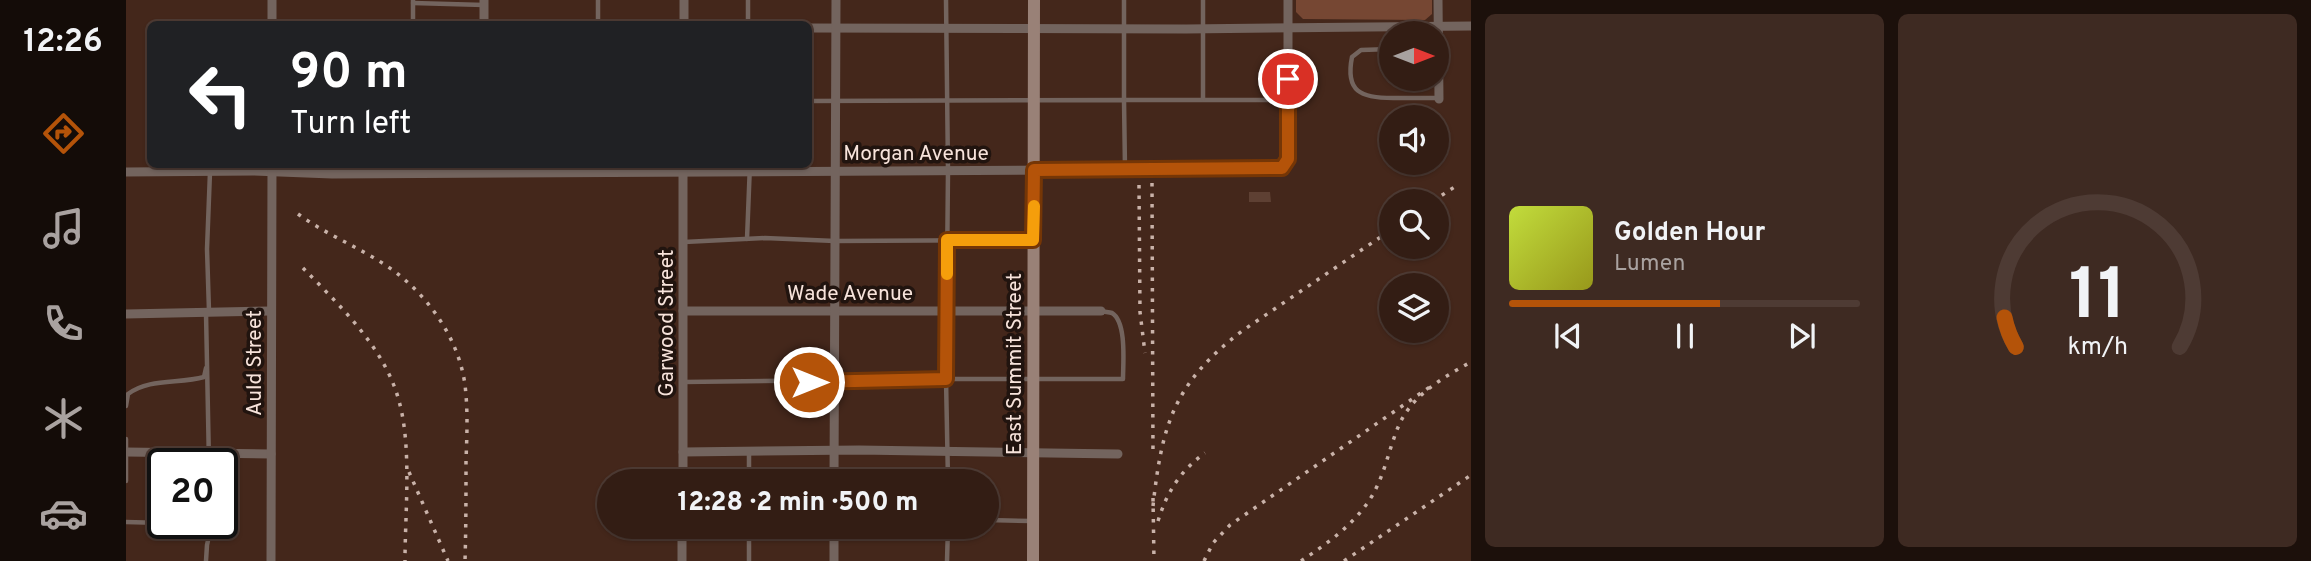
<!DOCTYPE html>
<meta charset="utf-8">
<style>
body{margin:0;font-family:Overpass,sans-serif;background:#3e2a22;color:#f1f3f6;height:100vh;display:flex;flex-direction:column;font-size:26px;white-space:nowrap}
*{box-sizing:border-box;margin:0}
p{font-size:23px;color:#a9a2a0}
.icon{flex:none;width:38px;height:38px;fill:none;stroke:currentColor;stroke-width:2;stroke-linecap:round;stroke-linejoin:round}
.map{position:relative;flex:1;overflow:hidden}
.sheet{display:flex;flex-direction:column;gap:14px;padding:14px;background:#1c100b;width:840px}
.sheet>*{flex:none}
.banner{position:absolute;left:21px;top:21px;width:665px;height:147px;border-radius:10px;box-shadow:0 2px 5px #0004,0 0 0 2px #4e3b34;background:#202124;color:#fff;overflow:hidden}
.needle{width:46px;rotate:90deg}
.buttons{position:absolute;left:1253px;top:21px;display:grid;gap:14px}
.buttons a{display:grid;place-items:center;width:70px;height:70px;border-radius:50%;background:#331d14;box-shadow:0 2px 5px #0004,0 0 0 2px #4e3b34;font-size:35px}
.speed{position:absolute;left:21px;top:448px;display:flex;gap:14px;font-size:35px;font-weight:700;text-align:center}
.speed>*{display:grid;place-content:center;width:91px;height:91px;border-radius:50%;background:#331d14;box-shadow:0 2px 5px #0004,0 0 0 2px #4e3b34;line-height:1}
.speed .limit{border:4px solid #111;border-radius:10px;background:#fff;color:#111}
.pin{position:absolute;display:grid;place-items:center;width:60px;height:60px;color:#fff;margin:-30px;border:4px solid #fff;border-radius:50%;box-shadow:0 2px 7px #0007}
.me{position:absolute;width:77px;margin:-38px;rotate:90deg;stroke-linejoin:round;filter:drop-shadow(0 0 5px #0008)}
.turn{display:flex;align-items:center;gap:24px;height:147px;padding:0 28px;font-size:32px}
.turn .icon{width:91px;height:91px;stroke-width:2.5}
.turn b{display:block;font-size:49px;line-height:60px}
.sheet .tile{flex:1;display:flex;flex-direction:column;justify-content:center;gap:10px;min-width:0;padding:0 24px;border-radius:10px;background:#3e2a22}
.sheet .dial{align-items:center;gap:0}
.dial svg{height:182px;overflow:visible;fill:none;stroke:#4e3b34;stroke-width:7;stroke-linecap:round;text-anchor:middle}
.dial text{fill:#f1f3f6;stroke:none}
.song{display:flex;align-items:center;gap:21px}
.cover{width:84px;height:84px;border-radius:10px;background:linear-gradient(135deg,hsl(70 70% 55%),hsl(60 70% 35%))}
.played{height:7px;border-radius:4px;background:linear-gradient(90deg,#b45309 60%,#4e3b34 60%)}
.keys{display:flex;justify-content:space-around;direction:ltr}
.sheet .tiles{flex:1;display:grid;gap:14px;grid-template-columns:repeat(2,1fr)}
.trip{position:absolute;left:471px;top:469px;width:402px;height:70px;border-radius:35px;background:#331d14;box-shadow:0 2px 5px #0004,0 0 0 2px #4e3b34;font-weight:800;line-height:70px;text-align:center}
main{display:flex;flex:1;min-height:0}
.tabs{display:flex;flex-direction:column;width:126px;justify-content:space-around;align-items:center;background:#140c08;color:#a9a2a0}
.tabs .icon{width:49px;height:49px}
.tabs .current{color:#b45309}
.tabs b{font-size:32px;color:#f1f3f6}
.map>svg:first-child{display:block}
.green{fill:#764733}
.building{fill:#5e4033}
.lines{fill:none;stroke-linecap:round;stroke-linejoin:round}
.lane{stroke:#73645e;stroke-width:4.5}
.street{stroke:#73645e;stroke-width:9}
.secondary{stroke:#998177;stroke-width:12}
.rail{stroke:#c9b2a9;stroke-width:3.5;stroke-dasharray:3.5 7;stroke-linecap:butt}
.route-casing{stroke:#753606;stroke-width:18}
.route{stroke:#b45309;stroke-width:12}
.slow{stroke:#f59e0b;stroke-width:12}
.labels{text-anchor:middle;stroke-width:7;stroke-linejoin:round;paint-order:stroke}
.street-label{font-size:21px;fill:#f7e3db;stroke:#21140f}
</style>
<main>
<nav class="tabs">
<b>12:26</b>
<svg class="icon current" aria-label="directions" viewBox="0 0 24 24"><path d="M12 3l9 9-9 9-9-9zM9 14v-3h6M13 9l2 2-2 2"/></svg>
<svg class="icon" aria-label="music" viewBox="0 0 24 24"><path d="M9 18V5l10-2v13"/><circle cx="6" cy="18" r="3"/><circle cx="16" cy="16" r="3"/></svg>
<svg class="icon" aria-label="phone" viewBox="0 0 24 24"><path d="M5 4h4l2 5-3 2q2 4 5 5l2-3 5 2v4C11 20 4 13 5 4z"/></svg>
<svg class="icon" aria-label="climate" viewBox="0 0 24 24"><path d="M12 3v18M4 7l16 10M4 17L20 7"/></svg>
<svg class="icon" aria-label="car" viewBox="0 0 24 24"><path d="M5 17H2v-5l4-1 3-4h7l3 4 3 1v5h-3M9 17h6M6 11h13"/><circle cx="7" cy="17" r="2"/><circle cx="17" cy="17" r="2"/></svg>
</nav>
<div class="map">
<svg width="1345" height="561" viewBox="0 0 1345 561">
<rect width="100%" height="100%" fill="#44271b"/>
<path class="green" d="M1170,0H1306V14L1299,20L1177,19L1170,12Z"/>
<path class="building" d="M1123,192H1144L1145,202H1123Z"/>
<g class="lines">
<g class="lane">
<path d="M472,0V24"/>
<path d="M998,0V100H1161"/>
<path d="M287,3L358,5"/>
<path d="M287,24V0"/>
<path d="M622,24V0"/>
<path d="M1265,49L1235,50L1226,57C1219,92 1235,98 1267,98C1282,98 1297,98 1312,98"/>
<path d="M1077,99V0"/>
<path d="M682,101L998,100L999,169"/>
<path d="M621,239L624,164"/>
<path d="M558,242L639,238L709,241L906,240"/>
<path d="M83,311L81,249L84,172"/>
<path d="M80,313L83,464"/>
<path d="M557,382L820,379L822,171L820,0"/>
<path d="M0,406L2,394C23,378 53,384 78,377L80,368"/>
<path d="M0,439V481"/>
<path d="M623,452V481"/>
<path d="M822,481L820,379H997C997,364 1001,322 986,313C983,312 979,312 975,311"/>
<path d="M861,520L906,521"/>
<path d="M0,522L37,523"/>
<path d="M62,523L86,524"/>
<path d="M80,561L81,545L86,523"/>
<path d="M623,561V527"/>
<path d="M821,561L822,527"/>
</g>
<g class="street">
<path d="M1312,0L1313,99"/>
<path d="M146,24V0"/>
<path d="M358,24V0"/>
<path d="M558,24V0"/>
<path d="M682,28L1060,29L1345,26"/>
<path d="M0,172L128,171L206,174L1149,169L1160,165L1162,159V0"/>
<path d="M557,311H975"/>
<path d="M0,314L145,311"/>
<path d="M0,452L145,454"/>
<path d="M557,452L733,450L992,454"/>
<path d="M557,481V164"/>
<path d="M708,481L710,0"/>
<path d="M145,561L146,164"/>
<path d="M556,561V527"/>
<path d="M708,561V527"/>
</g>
<path class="secondary" d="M907,561L908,0"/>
<g class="rail">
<path d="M1026,183L1027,456"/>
<path d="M1013,185L1014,312L1019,353"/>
<path d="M1307,201L1330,186"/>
<path d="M172,214C202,236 238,249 268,271C304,298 333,340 339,385C342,410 341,435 340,460C340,494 340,527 339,561"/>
<path d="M177,268C214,306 259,348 273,401C286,447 279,513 279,561"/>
<path d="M283,472L322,561"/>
<path d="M1027,498L1028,561"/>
<path d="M1027,506C1036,424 1048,383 1116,331L1265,230"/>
<path d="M1032,521C1041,492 1054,471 1079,453"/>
<path d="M1078,561L1087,543L1104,525L1308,384"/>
<path d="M1175,561C1202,543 1229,524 1246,496C1259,474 1263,448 1273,425C1286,395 1318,377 1345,362"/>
<path d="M1218,561L1345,475"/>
</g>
</g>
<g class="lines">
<defs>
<path id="route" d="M683,382L820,379L821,240H907L908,170L1156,168L1162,159V79"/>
</defs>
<use href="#route" class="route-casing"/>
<use href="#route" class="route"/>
<path class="slow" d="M821,274V240H907L908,206"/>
</g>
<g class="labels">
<g class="street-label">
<text x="790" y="160">Morgan Avenue</text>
<text x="724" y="300">Wade Avenue</text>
<text transform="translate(540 323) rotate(-90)" y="7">Garwood Street</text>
<text transform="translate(128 363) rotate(-90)" y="7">Auld Street</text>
<text transform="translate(888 364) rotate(-90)" y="7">East Summit Street</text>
</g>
</g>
</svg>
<div class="buttons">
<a><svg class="needle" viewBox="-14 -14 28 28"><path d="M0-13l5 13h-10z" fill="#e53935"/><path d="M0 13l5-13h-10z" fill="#a9a2a0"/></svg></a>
<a><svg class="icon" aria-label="sound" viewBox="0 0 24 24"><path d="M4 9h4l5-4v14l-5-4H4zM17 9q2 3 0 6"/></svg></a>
<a><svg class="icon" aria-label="search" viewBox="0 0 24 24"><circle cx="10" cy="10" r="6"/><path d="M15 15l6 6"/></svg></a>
<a><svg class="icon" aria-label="layers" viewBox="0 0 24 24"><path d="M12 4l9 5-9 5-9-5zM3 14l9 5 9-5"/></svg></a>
</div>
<div class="speed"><div class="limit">20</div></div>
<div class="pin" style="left:1162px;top:79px;background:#d93025"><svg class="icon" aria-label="arrive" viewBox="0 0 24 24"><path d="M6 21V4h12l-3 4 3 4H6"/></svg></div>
<svg class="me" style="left:683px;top:382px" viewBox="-20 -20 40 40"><circle r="17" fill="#b45309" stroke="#fff" stroke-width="3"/><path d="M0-11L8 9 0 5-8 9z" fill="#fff"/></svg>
<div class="trip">12:28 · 2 min · 500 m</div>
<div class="banner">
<div class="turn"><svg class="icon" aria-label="left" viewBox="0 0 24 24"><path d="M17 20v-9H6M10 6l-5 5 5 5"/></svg><div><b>90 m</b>Turn left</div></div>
</div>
</div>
<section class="sheet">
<div class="tiles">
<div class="tile">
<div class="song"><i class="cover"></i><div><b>Golden Hour</b><p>Lumen</p></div></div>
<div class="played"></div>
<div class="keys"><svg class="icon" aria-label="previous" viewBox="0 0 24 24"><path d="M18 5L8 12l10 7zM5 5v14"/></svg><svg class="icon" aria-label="pause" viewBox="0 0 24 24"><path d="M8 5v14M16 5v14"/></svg><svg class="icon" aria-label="next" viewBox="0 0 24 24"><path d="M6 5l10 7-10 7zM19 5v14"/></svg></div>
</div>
<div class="tile dial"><svg viewBox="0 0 100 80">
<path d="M14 69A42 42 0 1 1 86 69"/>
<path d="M14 69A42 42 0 0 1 9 56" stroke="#b45309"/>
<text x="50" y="56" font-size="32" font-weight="700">11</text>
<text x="50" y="72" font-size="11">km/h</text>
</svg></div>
</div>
</section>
</main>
